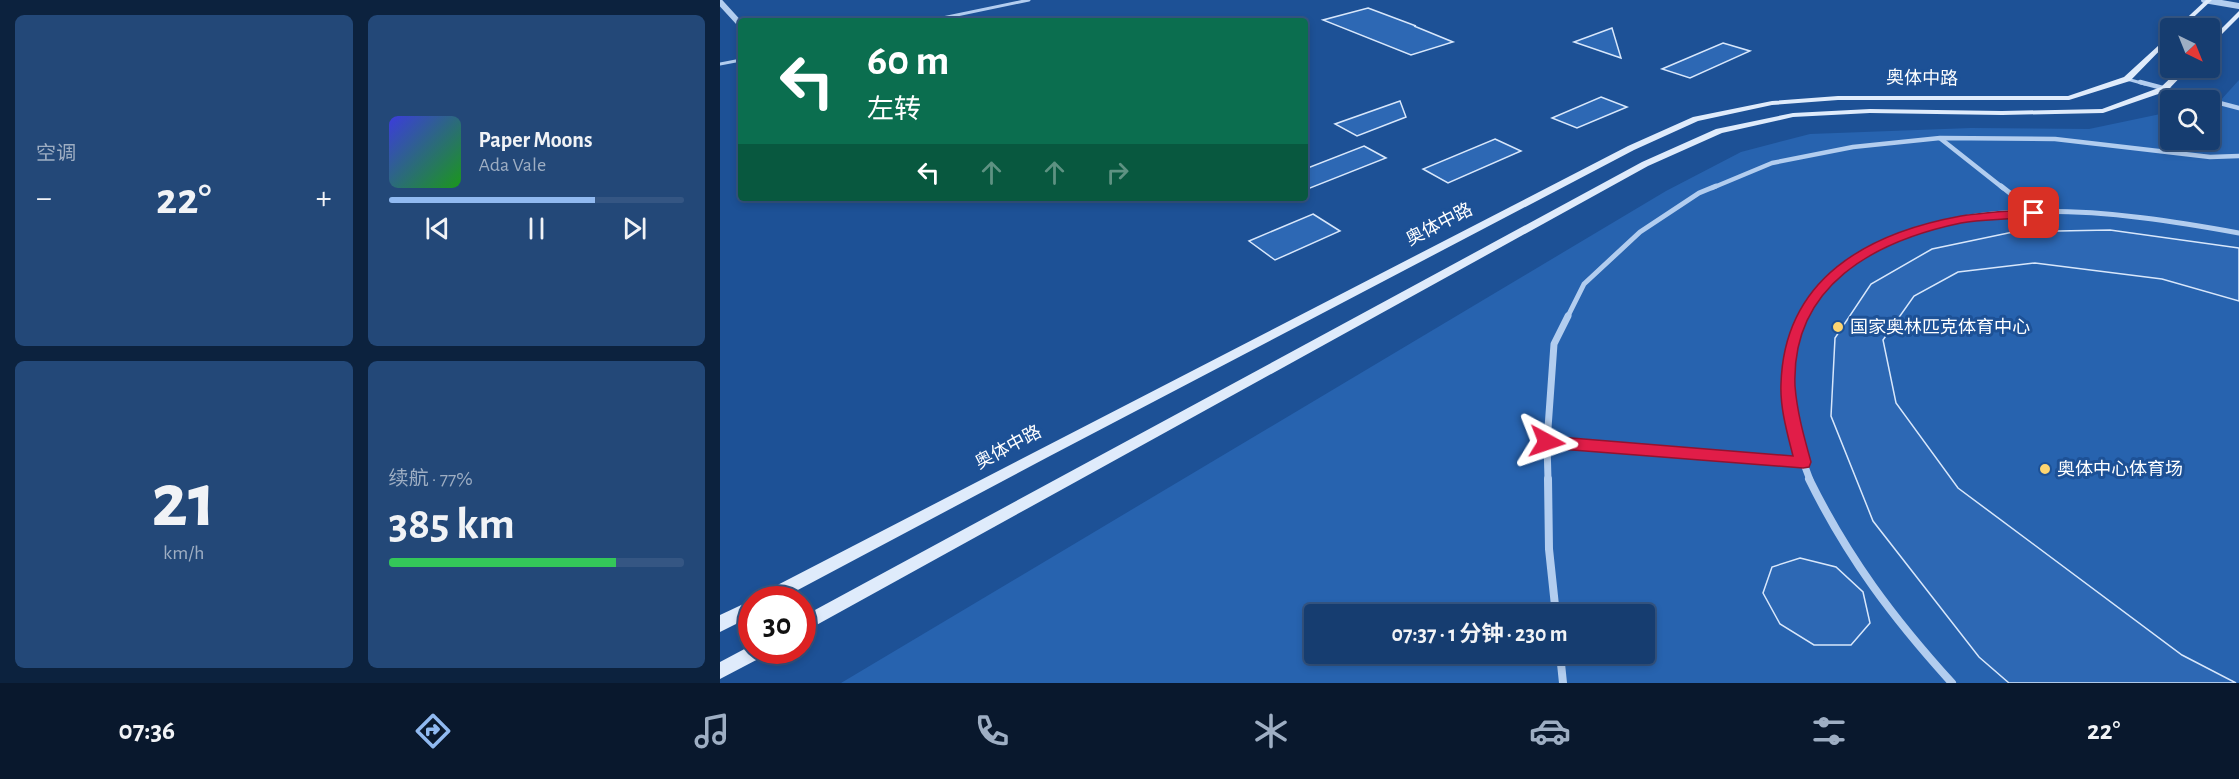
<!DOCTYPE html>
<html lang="zh">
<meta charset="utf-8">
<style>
body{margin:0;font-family:"Alegreya Sans","Noto Sans SC",sans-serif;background:#234878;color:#f1f3f6;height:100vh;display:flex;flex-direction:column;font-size:22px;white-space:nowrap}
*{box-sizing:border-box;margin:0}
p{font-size:20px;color:#9eaec3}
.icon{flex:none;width:33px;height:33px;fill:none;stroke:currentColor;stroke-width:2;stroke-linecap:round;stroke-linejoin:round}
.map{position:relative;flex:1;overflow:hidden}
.drawer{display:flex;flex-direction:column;gap:15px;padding:15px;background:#0c223e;width:720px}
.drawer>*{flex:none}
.banner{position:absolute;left:18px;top:18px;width:570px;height:183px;border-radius:6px;box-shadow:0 3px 9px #0003,0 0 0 2px #355683;background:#0b6e4f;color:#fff;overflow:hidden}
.needle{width:39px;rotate:137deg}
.fabs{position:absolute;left:1440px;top:18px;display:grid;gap:12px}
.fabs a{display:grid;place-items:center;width:60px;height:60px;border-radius:6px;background:#163d70;box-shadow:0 3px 9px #0003,0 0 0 2px #355683;font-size:30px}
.speed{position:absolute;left:18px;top:586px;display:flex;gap:12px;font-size:30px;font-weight:700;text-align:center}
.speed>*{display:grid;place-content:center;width:78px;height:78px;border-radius:50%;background:#163d70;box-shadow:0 3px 9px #0003,0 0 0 2px #355683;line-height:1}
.speed .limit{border:9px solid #d22;background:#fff;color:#111}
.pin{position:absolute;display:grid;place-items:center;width:51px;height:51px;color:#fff;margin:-26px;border-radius:12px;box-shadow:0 3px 9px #0006}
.me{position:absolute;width:66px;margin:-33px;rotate:95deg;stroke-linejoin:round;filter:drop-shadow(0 0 4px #0008)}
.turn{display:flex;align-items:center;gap:21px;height:126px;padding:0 30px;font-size:27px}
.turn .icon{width:78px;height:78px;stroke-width:2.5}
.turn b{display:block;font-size:42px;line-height:51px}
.lanes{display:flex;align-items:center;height:57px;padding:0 30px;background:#0003;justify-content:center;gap:30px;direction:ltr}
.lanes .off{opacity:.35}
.big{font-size:45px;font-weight:700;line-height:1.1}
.drawer .card{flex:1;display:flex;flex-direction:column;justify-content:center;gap:9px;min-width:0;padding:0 21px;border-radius:9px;background:#234878}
.drawer .dial{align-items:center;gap:0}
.dial b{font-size:78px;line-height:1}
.song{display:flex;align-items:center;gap:18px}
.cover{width:72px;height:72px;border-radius:9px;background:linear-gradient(135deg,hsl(240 70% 55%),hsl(120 70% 35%))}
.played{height:6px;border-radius:3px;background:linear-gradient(90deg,#90b9f0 70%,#355683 70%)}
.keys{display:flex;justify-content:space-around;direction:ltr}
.heat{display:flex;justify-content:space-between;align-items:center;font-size:33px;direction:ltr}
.charge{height:9px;border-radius:4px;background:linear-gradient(90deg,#34c759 77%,#355683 0)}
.drawer .tiles{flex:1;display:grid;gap:15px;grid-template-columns:repeat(2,1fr)}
.trip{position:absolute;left:584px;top:604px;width:351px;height:60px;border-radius:6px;background:#163d70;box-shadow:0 3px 9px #0003,0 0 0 2px #355683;font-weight:700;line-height:60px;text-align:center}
.dock{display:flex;height:96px;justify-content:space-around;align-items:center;background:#09182d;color:#9eaec3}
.dock .icon{width:42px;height:42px}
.dock .current{color:#90b9f0}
.dock b{font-size:27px;color:#f1f3f6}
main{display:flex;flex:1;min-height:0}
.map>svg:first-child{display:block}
.green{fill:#2763af;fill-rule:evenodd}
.building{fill:#2d68b4;stroke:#d8e7fb;stroke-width:1.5}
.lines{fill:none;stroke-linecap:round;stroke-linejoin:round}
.minor-far4{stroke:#b2cdef;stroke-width:3}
.minor-far3{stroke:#b2cdef;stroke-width:4.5}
.minor-far2{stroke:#b2cdef;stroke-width:5}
.minor-far1{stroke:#b2cdef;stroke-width:7}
.minor{stroke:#b2cdef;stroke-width:8}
.tertiary{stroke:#b2cdef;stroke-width:6}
.secondary{fill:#dfebfb;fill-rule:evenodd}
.route{fill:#e11d48;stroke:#92132f;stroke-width:1.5}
.poi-dot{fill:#fed671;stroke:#1d5196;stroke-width:2}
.labels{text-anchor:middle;stroke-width:6;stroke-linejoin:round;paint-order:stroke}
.street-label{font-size:18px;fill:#fff;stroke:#1d5196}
.poi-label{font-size:18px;fill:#fff;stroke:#1d5196;text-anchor:start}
</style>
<main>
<section class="drawer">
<div class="tiles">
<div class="card"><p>空调</p>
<div class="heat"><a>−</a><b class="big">22°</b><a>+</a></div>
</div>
<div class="card">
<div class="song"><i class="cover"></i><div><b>Paper Moons</b><p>Ada Vale</p></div></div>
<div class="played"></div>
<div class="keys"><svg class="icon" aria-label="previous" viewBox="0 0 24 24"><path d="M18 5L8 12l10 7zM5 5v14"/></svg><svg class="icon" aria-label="pause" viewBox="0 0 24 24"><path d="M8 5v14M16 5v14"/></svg><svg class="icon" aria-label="next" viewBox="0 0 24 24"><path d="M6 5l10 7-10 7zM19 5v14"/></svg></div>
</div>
<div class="card dial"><b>21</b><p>km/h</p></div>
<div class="card"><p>续航 · 77%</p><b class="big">385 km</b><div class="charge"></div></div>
</div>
</section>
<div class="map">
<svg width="1519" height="683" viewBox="0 0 1519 683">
<rect width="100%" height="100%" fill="#1d5196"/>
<path class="green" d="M1519,80V683H121L946,191L1021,152L1090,134L1251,128L1369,129L1450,112V140H1490V112ZM594,615H924V654H594Z"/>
<g class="building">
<path d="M648,8L696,26H694L733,42L691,55L603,20Z"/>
<path d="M892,28L901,58L854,42Z"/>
<path d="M1003,43L1030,51L970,78L942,69Z"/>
<path d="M881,97L907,107L857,128L832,118Z"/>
<path d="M680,101L686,117L637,136L615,124Z"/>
<path d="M775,139L801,151L728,183L703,169Z"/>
<path d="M644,146L666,158L585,190V169Z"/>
<path d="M593,214L620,231L555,260L529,241Z"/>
<path d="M1390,230L1519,248V301L1442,279L1315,263L1238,272L1194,296L1163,340L1176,403L1238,488L1462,655L1516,683H1289L1259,657L1153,521L1111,416L1115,338L1151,284L1212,249L1293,232Z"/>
<path d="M1080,558L1116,567L1143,592L1150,623L1131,645H1094L1060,624L1043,593L1052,567Z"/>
</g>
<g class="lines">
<g class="minor-far4">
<path d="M208,21L309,0"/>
<path d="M0,64L21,60"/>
<path d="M1407,79L1425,84"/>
</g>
<g class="minor-far3">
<path d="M1420,82L1519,108"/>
<path d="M1221,139L1283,188"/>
<path d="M992,188L1052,163L1133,147L1220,138L1335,139L1490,157L1519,156"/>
</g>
<g class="minor-far2">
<path d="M1281,186L1314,212"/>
<path d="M847,318L864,284L920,232L979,193L996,186"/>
<path d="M1082,318C1093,294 1109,279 1130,264C1234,187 1399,211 1519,233"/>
</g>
<g class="minor-far1">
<path d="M1083,316C1059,368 1070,429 1090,480"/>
<path d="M827,442L1083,462"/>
<path d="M828,480L827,442L834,344L848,316"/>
</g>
<g class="minor">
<path d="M828,479L829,549L836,615"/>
<path d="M1089,479C1128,558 1173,618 1232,683"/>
<path d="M840,654L843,683"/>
</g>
<g class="tertiary">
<path d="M1484,0L1519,6"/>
<path d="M0,2L21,25"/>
</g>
<g class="secondary">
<path d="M1486,0H1492L1462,28H1456Z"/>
<path d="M1519,11V17L1492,44L1490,45V40Z"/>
<path d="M1450,35V40L1410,81L1349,100H1118L1052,105L978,121L914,150L328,457L59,600H36L38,595L908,146L973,117L1052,101L1118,96H1348L1404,77Z"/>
<path d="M1461,68H1469L1447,91L1383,113L1282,115L1150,113L1073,117L1002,133L928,166L82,633V617L922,162L996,129L1073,113L1150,109L1282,111L1382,109L1441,87Z"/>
<path d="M32,600V616L0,632V615Z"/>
<path d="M32,645V651H45L42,657L0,679V662Z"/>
</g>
</g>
<path class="route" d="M1314,209L1318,210V215C1293,221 1266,218 1241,223C1155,241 1071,285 1075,386C1077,412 1084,437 1091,462L1089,467L1083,468L827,448L822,446L819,442L822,438L827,436L1073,456C1067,432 1060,408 1061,384C1064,278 1148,233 1241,216C1265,212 1290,211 1314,209Z"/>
<g class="poi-dot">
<circle cx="1118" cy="327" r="6"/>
<circle cx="1325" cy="469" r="6"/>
</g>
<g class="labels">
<g class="street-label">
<text transform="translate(1202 78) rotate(1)" y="6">奥体中路</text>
<text transform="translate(719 224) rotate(-27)" y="6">奥体中路</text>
<text transform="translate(288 447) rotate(-28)" y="6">奥体中路</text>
</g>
<g class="poi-label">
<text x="1130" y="333">国家奥林匹克体育中心</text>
<text x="1337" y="475">奥体中心体育场</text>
</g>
</g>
</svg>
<div class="fabs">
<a><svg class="needle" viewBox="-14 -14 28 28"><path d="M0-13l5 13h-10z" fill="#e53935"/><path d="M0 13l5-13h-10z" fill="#9eaec3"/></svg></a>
<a><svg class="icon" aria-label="search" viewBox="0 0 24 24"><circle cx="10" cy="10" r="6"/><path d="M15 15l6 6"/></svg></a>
</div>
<div class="speed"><div class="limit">30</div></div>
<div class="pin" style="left:1314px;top:213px;background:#d93025"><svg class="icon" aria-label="arrive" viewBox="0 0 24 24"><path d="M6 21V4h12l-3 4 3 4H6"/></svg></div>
<svg class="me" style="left:827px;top:442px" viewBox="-20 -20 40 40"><path d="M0-17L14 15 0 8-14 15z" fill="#e11d48" stroke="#fff" stroke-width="4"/></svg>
<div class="trip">07:37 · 1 分钟 · 230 m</div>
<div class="banner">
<div class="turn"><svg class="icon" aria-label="left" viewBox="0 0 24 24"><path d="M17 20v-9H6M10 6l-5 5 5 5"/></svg><div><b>60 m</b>左转</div></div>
<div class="lanes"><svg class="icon" aria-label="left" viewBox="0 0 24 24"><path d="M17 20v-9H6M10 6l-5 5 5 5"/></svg><svg class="icon off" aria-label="ahead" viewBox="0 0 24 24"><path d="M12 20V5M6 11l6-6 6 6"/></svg><svg class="icon off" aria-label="ahead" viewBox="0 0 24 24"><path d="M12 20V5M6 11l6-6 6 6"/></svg><svg class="icon off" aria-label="right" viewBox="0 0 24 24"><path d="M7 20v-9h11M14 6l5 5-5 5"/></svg></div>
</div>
</div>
</main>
<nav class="dock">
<b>07:36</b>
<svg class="icon current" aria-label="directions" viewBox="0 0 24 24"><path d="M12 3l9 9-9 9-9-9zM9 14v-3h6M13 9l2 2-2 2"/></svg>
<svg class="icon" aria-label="music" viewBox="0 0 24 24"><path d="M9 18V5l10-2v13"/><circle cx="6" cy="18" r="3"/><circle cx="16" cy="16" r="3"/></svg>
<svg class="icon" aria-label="phone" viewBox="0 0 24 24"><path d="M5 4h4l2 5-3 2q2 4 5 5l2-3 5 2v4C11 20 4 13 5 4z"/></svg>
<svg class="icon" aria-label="climate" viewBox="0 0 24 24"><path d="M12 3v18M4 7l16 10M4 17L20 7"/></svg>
<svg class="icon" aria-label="car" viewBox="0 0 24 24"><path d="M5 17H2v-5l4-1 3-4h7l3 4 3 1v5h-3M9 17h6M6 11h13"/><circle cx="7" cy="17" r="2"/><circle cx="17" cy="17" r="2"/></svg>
<svg class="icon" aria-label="filters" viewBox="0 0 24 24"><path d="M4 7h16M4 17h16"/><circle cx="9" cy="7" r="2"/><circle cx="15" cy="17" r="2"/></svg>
<b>22°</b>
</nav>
